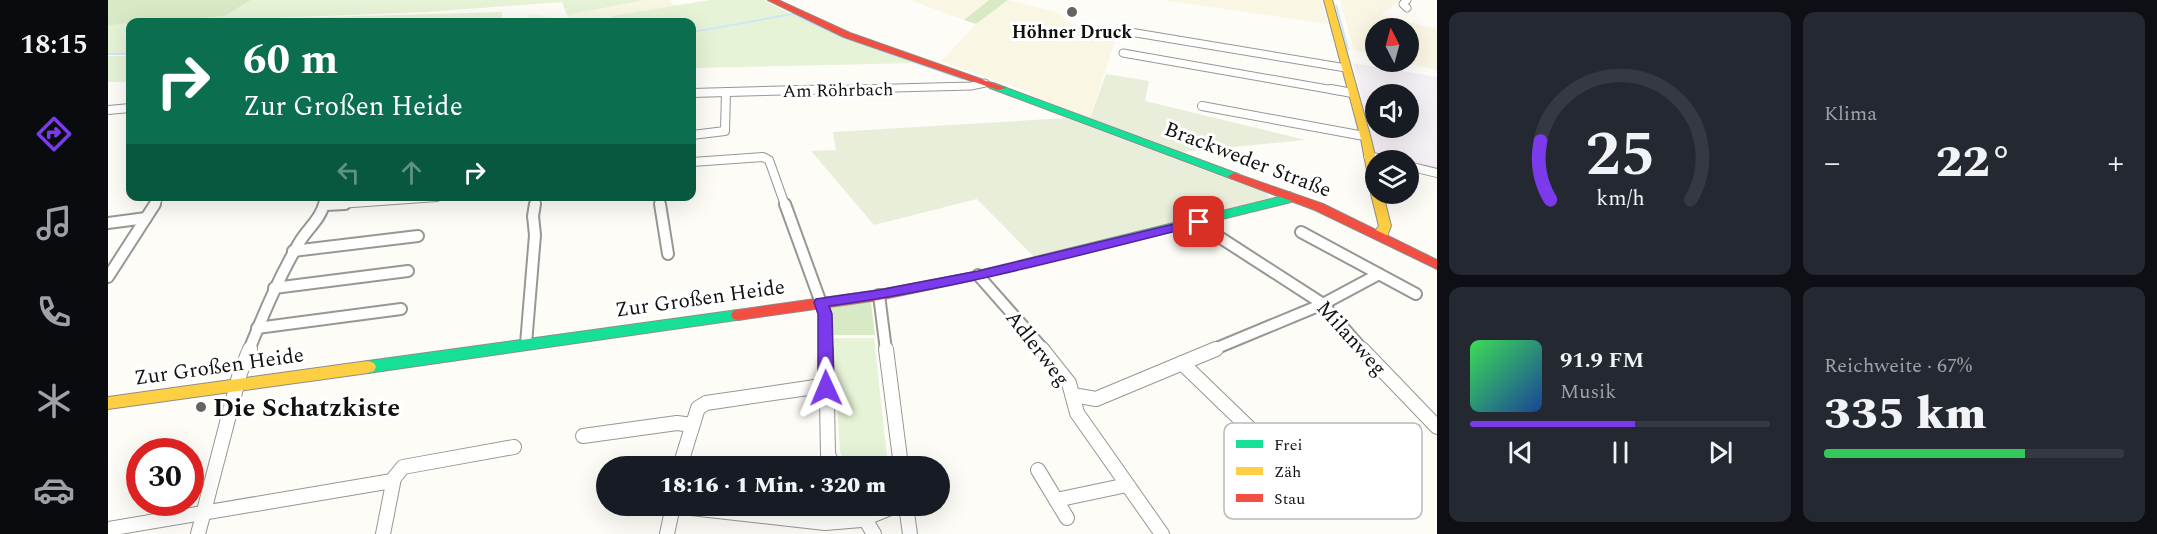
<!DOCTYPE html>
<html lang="de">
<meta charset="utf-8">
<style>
body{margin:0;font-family:Spectral,serif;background:#242831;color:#f1f3f6;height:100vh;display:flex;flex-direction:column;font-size:22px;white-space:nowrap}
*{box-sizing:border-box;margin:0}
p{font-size:20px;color:#9ea1a6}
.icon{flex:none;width:33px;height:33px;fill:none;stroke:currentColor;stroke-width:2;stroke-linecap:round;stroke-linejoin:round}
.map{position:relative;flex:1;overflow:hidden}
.side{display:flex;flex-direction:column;gap:12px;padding:12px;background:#0d0f14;width:720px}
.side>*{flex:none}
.guide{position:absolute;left:18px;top:18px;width:570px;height:183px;border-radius:12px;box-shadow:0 6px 24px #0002;background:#0b6e4f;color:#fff;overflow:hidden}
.needle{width:39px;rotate:354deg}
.buttons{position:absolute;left:1257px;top:18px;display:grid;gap:12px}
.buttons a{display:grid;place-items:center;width:54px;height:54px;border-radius:50%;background:#171b24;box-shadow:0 6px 24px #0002;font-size:30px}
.speed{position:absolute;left:18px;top:438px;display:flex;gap:12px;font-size:30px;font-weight:700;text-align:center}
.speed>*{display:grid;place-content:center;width:78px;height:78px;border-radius:50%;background:#171b24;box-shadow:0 6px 24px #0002;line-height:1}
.speed .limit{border:9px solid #d22;background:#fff;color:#111}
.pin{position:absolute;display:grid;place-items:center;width:51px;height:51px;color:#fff;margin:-26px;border-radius:12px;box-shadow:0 3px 9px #0006}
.me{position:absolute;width:66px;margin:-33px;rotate:359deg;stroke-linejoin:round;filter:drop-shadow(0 0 4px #0008)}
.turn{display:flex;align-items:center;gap:21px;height:126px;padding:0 18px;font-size:27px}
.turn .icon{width:78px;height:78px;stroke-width:2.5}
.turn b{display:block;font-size:42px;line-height:51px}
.lanes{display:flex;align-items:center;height:57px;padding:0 18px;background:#0003;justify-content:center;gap:30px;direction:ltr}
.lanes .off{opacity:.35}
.big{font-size:45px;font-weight:800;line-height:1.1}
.side .widget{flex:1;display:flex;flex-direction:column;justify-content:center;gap:9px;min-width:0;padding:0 21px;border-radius:12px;background:#242831}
.side .dial{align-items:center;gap:0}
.dial svg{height:156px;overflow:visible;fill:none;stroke:#363941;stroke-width:7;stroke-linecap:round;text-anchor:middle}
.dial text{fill:#f1f3f6;stroke:none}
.song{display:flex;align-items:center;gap:18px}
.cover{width:72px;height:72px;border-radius:9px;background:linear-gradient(135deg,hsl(130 70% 55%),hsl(220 70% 35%))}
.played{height:6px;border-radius:3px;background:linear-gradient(90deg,#7c3aed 55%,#363941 55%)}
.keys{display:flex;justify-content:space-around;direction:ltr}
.heat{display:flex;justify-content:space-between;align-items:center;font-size:33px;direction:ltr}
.charge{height:9px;border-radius:4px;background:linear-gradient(90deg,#34c759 67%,#363941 0)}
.side .tiles{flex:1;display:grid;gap:12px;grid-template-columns:repeat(2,1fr)}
.trip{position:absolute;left:488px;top:456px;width:354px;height:60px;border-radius:30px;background:#171b24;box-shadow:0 6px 24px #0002;font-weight:800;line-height:60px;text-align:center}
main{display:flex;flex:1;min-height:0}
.dock{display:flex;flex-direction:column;width:108px;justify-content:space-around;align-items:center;background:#090b0e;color:#9ea1a6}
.dock .icon{width:42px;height:42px}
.dock .current{color:#7c3aed}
.dock b{font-size:27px;color:#f1f3f6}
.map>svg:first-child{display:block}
.industrial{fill:#f5f0f3;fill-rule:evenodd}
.farmland{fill:#f9f7e4}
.green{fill:#e7f3d7}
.forest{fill:#d8eac5}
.cemetery{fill:#e9eedb}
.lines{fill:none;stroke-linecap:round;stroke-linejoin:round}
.stream{stroke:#cde8f7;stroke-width:2}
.street-far3-casing{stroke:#979795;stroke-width:9}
.street-far2-casing{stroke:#979795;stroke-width:10}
.street-far1-casing{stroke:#979795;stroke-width:14}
.street-casing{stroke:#979795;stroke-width:16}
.fast-casing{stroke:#8e8d8b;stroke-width:2}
.slow-casing{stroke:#8e8d8b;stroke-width:2}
.jam-casing{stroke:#8e8d8b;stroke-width:2}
.street-far3{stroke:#fffffe;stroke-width:7}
.street-far2{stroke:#fffffe;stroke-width:8}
.street-far1{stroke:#fffffe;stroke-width:10}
.street{stroke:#fffffe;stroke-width:14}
.fast{fill:#16e098;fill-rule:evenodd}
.slow{fill:#ffcf43;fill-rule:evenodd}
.jam{fill:#f24e42;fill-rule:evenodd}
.route{fill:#7c3aed;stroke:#51269a;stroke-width:1.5}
.poi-dot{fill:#646362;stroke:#fff;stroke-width:2}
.labels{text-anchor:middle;stroke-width:6;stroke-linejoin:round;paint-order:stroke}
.far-poi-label{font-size:18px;font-weight:bold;fill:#111;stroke:#fff}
.far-street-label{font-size:18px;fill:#111;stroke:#fff}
.street-label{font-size:21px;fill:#111;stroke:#fff}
.near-poi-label{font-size:26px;font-weight:bold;fill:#111;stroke:#fff;text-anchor:start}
.key{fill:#fff;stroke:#b8b8b8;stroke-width:1.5}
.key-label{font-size:16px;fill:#111}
</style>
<main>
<nav class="dock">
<b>18:15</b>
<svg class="icon current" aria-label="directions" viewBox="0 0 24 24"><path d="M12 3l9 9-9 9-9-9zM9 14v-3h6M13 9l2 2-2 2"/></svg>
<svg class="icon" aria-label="music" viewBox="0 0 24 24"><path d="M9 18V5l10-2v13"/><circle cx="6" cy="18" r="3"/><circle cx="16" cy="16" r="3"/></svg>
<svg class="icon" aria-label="phone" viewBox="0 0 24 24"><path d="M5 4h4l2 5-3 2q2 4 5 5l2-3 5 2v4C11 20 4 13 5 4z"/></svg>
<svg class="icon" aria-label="climate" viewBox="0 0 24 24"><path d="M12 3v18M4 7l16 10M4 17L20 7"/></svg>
<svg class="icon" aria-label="car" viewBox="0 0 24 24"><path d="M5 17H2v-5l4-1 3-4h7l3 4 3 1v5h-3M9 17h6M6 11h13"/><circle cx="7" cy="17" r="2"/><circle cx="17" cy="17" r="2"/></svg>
</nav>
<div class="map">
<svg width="1329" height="534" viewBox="0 0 1329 534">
<rect width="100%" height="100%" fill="#fdfcf7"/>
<path class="industrial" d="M1245,63L1329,77V171L1301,164L1300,160H1287L1268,156ZM1268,94H1300V128H1268Z"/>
<g class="farmland">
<path d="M537,0H561L566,6L504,16L506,22H421L419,13L457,20L462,19L459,15Z"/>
<path d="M802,0H881L856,20Z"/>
<path d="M900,0L948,12L964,24L1010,32L982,118L922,95L921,92L833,61L868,24Z"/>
<path d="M1055,0H1210L1214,1L1220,24Z"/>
<path d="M1232,0H1292L1273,15L1329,29V70L1294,62H1300V28H1268L1267,55L1246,50L1233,5H1236L1233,4Z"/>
</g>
<g class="green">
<path d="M0,0L117,16L143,0H537L459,15L454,2L318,12L113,20L394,12V22H22V53H0Z"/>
<path d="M602,0H656L683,14L584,31V22H506L503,16Z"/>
<path d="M684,14L736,38L810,63L584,68V32Z"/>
<rect x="0" y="56" width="22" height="26"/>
<path d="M725,338H766L780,466H739L732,451Z"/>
</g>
<g class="forest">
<path d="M0,0H143L117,16L0,25Z"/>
<path d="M881,0H900L868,24L856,20Z"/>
<path d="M763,302L767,335H724L722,307Z"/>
</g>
<g class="cemetery">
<path d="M998,74L1041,81L1037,101L1198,140L1074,152L982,118Z"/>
<path d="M958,118L1158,193L1162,198L926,257L869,199L766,225L703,151L728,150L725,132Z"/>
</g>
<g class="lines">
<g class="stream">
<path d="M1228,5L1240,49"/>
<path d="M584,32L685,14L734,37L855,79"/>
<path d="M0,54H22"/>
</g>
<defs>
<g id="street-far3">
<path d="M1299,0L1295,4L1299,8"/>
<path d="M1022,32L1238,68"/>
<path d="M1015,53L1231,91"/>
<path d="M673,91L863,86L877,83"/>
</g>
<g id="street-far2">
<path d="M1223,89L1244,93"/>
<path d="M584,93L733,89"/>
<path d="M1094,106L1256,136"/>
<path d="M0,110L22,108"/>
<path d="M584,135L617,131L618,92"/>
<path d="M1260,156L1278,160"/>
<path d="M584,162L655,157L661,160L677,205"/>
<path d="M1300,166L1329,173"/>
<path d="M551,196L552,205"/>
<path d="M46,205L52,196"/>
<path d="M216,205L218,196"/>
<path d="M217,205L329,197"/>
<path d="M427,205L428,196"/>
</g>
<g id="street-far1">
<path d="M552,204L560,254"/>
<path d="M677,204L717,314L718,350"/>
<path d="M217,205L237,204"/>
<path d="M1088,222L1215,304L1255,350"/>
<path d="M0,223L38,218"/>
<path d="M1193,232L1308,294"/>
<path d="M185,251L310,236"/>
<path d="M870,275L936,350"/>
<path d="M0,277L47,204"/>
<path d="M166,288L300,271"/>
<path d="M771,295L778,350"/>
<path d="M149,328L293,309"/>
<path d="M418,344L427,235L425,216L427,204"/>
<path d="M141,350C156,313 171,277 191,243C198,230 213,219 216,204"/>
<path d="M1104,350L1215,304L1271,274"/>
</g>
<g id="street">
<path d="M718,349L720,454L725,466"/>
<path d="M778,349L793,466"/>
<path d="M934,349L961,383L969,413L1054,534"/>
<path d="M1254,349L1329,427"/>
<path d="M1074,363L1163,449"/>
<path d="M965,395L988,399L1108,349"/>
<path d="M475,436L569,423L584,425"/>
<path d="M572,466L590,408L598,403L707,387L718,388"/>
<path d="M930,470L959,518"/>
<path d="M948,500L1019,485"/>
<path d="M565,506L717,523L753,520L787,506"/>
<path d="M749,506L766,534"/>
<path d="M798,506L802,534"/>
<path d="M0,529L284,481"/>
<path d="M90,534L132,373L142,349"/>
<path d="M275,534L286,478L295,467L406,447"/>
<path d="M559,534L565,506"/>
</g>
<g id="fast">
<path d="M885,83L1130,174L1132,176L1126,179L1122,178L882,88L880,86Z"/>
<path d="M1182,192L1188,196L1183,202L866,280L859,276L866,272L1175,196Z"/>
<path d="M630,310L635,311L637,315L635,319L260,373L254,371L252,367L254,363L260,361Z"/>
</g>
<g id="slow">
<path d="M1216,0H1224L1263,139L1268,160V189L1262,186L1253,139Z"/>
<path d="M1265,191L1275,194L1283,226L1279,236L1270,239L1264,235L1271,226L1263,194Z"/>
<path d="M260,361L266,363L268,367L266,371L260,373L0,409V397Z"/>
</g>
<g id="jam">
<path d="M660,0H670L742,33L898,88L890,90L736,37Z"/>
<path d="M1126,173L1215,204L1329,260V269L1207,210L1122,178L1120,176Z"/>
<path d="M866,272L873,276L871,279L771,300L630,320L625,319L623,315L625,311L630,310L771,290Z"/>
</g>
</defs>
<use href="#street-far3" class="street-far3-casing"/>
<use href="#street-far2" class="street-far2-casing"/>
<use href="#street-far1" class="street-far1-casing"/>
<use href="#street" class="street-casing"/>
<use href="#fast" class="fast-casing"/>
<use href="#slow" class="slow-casing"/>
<use href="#jam" class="jam-casing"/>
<use href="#street-far3" class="street-far3"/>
<use href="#street-far2" class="street-far2"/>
<use href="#street-far1" class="street-far1"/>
<use href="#street" class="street"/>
<use href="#fast" class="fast"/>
<use href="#slow" class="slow"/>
<use href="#jam" class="jam"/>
</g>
<path class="route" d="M1091,218L1097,222L1096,224C972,255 848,289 721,306L724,314L726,388L724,392L718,394L712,392L710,388V314L706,302L708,299L771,290L870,271Z"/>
<g class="poi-dot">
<circle cx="964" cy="12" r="6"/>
<circle cx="93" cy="407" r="6"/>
</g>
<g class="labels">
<g class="far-poi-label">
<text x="964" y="38">Höhner Druck</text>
</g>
<g class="far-street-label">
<text transform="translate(730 90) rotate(-1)" y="6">Am Röhrbach</text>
</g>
<g class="street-label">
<text transform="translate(1140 159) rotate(21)" y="7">Brackweder Straße</text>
<text transform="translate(592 298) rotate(-8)" y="7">Zur Großen Heide</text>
<text transform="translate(1244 338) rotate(48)" y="7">Milanweg</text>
<text transform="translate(930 348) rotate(52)" y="7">Adlerweg</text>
<text transform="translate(111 366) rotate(-8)" y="7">Zur Großen Heide</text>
</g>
<g class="near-poi-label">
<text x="105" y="416">Die Schatzkiste</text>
</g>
</g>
<rect x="1116" y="423" width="198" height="96" rx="9" class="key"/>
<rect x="1128" y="440" width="27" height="8" fill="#16e098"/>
<rect x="1128" y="467" width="27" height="8" fill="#ffcf43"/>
<rect x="1128" y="494" width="27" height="8" fill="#f24e42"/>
<g class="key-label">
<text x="1166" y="450">Frei</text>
<text x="1166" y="477">Zäh</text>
<text x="1166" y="504">Stau</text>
</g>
</svg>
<div class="buttons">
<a><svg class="needle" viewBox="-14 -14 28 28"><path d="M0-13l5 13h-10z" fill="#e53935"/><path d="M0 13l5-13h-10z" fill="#9ea1a6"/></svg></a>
<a><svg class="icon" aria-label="sound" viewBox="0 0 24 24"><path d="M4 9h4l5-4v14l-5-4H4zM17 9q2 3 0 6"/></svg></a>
<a><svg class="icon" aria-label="layers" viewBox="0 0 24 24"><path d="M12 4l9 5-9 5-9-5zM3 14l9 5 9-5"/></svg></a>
</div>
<div class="speed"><div class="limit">30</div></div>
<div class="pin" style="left:1091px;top:222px;background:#d93025"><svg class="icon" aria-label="arrive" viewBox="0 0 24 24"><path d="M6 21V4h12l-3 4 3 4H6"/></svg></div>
<svg class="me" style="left:718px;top:388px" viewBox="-20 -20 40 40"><path d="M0-17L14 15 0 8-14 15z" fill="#7c3aed" stroke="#fff" stroke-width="4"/></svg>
<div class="trip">18:16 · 1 Min. · 320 m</div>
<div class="guide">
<div class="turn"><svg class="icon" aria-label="right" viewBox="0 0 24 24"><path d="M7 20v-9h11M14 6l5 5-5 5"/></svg><div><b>60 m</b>Zur Großen Heide</div></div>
<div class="lanes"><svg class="icon off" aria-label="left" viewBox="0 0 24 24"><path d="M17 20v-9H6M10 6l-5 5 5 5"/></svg><svg class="icon off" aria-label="ahead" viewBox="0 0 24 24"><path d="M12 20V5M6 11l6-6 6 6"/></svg><svg class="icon" aria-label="right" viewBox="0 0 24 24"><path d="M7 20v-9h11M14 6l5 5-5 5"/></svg></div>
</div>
</div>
<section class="side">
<div class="tiles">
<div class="widget dial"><svg viewBox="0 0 100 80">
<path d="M14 69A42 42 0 1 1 86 69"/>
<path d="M14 69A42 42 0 0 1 9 39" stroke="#7c3aed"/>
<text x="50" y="56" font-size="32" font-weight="700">25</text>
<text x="50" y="72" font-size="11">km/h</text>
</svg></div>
<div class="widget"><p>Klima</p>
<div class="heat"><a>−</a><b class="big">22°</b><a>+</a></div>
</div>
<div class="widget">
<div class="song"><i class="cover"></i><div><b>91.9 FM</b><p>Musik</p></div></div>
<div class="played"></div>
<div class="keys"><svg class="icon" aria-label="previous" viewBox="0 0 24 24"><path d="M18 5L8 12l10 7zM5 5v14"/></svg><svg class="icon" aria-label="pause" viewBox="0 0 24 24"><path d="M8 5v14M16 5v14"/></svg><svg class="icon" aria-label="next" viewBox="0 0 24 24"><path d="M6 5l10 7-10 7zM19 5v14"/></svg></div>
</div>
<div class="widget"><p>Reichweite · 67%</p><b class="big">335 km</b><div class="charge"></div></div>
</div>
</section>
</main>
